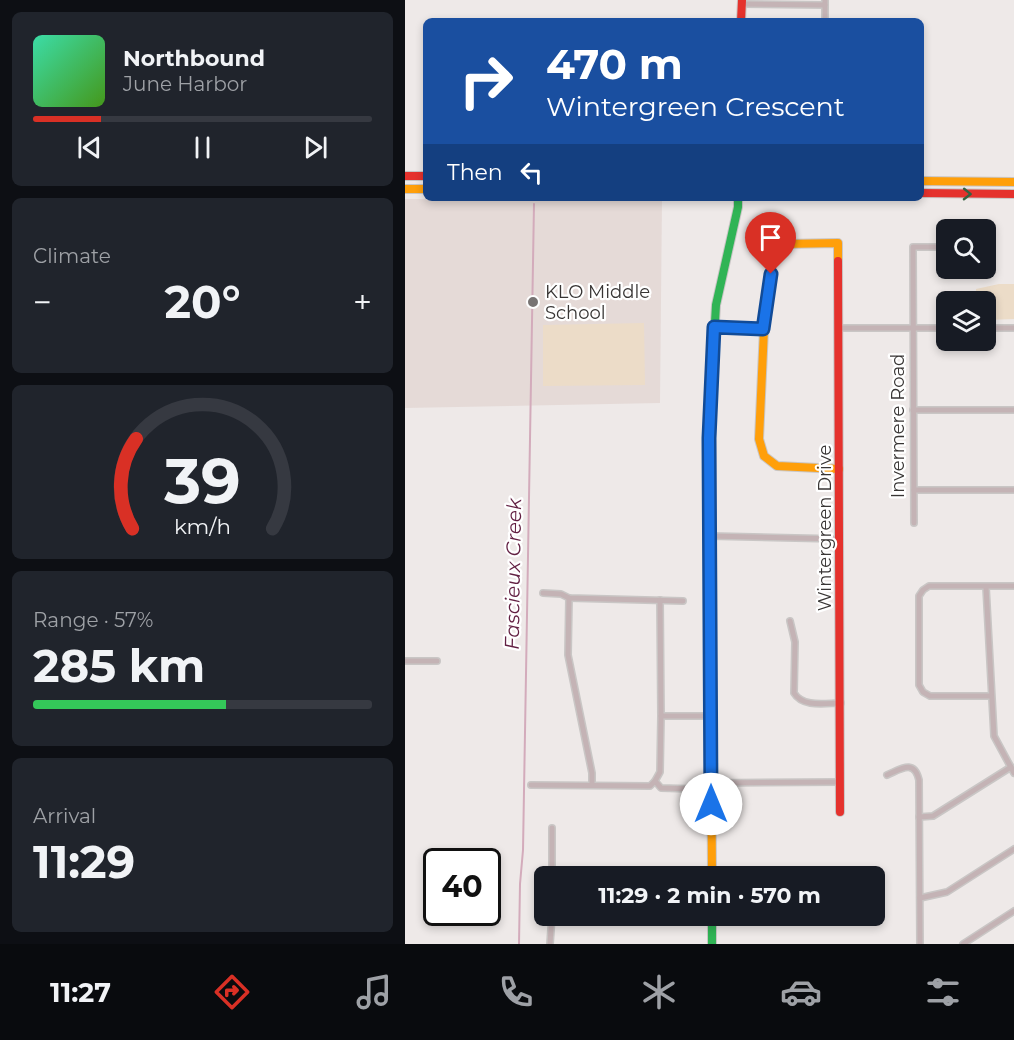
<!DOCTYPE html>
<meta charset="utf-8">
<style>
body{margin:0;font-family:Montserrat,sans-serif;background:#20242c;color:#f1f3f6;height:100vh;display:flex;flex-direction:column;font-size:22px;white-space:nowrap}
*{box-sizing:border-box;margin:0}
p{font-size:20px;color:#9ea1a6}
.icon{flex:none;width:33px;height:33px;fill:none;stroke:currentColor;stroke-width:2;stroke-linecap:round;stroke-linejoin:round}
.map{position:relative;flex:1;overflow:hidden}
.details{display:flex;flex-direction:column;gap:12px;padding:12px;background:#0d0f14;width:405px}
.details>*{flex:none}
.guide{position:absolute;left:18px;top:18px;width:501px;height:183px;border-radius:9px;box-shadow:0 3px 9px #0003;background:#1a4fa0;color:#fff;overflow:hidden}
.buttons{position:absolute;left:531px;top:219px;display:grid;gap:12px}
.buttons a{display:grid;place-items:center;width:60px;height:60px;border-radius:9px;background:#171b24;box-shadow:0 3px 9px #0003;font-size:30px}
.speed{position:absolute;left:18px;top:848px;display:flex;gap:12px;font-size:30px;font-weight:700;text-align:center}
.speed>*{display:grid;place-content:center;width:78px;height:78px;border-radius:50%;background:#171b24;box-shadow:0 3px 9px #0003;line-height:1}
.speed .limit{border:3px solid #111;border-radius:9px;background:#fff;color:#111}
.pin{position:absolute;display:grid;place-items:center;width:51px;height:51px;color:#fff;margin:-62px -26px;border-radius:50% 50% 50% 0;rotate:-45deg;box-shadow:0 0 6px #0007}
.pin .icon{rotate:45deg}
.me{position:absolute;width:66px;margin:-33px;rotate:0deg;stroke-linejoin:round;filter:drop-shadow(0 0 4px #0008)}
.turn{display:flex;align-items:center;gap:21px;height:126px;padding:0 24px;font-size:27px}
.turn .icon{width:78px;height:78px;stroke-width:2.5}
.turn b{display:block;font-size:42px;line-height:51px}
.then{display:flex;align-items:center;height:57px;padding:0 24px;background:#0003;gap:12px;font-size:22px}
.big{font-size:45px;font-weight:700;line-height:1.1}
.details .card{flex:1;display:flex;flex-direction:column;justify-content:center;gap:9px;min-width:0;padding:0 21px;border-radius:9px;background:#20242c}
.details .dial{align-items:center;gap:0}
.dial svg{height:156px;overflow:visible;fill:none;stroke:#363941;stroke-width:7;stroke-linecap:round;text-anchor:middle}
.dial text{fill:#f1f3f6;stroke:none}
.song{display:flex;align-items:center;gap:18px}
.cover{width:72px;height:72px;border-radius:9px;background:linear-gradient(135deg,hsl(160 70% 55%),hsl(100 70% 35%))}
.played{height:6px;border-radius:3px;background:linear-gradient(90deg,#d93025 20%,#363941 20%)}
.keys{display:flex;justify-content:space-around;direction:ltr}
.heat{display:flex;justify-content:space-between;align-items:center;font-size:33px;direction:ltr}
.charge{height:9px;border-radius:4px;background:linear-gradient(90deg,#34c759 57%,#363941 0)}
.trip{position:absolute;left:129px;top:866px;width:351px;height:60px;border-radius:9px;background:#171b24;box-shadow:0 3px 9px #0003;font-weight:700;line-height:60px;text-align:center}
.menu{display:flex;height:96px;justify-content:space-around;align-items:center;background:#090b0e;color:#9ea1a6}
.menu .icon{width:42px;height:42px}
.menu .active{color:#d93025}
.menu b{font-size:27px;color:#f1f3f6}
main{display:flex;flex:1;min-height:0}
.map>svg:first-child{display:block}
.built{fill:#e5dad7}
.green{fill:#ecdcc8}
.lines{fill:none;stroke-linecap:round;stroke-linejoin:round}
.stream{stroke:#d3abbb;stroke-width:2}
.street-casing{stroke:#c9c6c5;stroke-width:8}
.fast-casing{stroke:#c9c6c5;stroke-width:10}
.slow-casing{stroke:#c9c6c5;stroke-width:10}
.jam-casing{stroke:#c9c6c5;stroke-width:10}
.street{stroke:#c4b3b5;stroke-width:5}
.fast{stroke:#30b455;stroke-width:8}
.slow{stroke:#ff9f0a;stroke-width:8}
.jam{stroke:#e5322d;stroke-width:8}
.oneway{stroke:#356140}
.route-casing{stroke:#114b97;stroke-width:15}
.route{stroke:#1a73e8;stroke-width:10}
.poi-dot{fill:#787473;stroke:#fff;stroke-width:2}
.labels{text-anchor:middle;stroke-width:4.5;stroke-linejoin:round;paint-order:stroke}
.poi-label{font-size:18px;fill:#383534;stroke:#fff;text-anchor:start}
.street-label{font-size:18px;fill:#383534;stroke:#fff}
.water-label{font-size:20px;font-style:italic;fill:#621f42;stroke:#fff}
</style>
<main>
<section class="details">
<div class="card">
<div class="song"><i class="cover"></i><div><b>Northbound</b><p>June Harbor</p></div></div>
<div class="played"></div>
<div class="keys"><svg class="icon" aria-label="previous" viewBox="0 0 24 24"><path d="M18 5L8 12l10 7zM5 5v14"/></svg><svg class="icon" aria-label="pause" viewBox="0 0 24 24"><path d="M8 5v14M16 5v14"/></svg><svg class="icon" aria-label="next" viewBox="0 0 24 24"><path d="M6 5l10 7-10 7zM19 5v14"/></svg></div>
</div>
<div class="card"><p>Climate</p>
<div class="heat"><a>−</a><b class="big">20°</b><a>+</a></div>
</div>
<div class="card dial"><svg viewBox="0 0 100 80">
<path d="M14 69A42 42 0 1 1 86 69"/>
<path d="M14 69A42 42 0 0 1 16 23" stroke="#d93025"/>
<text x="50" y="56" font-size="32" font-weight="700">39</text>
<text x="50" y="72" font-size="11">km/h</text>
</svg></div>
<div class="card"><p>Range · 57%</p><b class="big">285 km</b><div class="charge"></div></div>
<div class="card"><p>Arrival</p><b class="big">11:29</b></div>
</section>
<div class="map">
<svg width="609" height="944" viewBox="0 0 609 944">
<rect width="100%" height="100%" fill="#eee9e8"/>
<path class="built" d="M0,199L257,200L255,403L0,408Z"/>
<g class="green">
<path d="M594,284H609V319L581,320L580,302L571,301V289Z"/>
<path d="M239,323L240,385L138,386V325Z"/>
</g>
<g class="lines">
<path class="stream" d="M114,944L115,884L118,850L129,204"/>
<defs>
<g id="street">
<path d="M420,0V21"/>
<path d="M337,4L420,5"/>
<path d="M309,327L359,329"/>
<path d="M433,328H542"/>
<path d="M580,328H609"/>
<path d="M508,410H609"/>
<path d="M509,490H609"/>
<path d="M509,523L508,247H542"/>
<path d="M305,536L435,539"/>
<path d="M581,587L589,736L609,773"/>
<path d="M138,593L156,594L164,598L278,601"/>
<path d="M164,598L163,655L187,773V785"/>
<path d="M385,621L390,642L389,693C398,708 421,703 436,703"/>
<path d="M0,661H32"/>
<path d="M586,696H525L518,692L514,685V596L518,590L524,586H609"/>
<path d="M256,716H306"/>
<path d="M482,775C496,769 509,759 514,780L515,944"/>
<path d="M250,781L256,788L289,789"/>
<path d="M306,783L435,782"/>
<path d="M126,785L245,786L250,781L255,772L256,716L255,600"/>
<path d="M514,817L528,816L606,767"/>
<path d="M147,828V876"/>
<path d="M515,898L542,892L609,849"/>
<path d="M145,944L147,915"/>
<path d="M558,944L609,911"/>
</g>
<g id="fast">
<path d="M308,356L311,305L333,207V198"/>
<path d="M307,915V944"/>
</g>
<g id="slow">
<path d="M516,181L609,182"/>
<path d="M0,189H21"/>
<path d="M433,261V243L378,244L368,256L359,329L354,439L359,456L372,466L434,469"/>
<path d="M307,876L304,438L308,356"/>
</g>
<g id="jam">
<path d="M336,21L337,0"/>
<path d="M0,176H21"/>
<path d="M516,193L609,194"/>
<path d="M433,261L435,812"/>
</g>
</defs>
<use href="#street" class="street-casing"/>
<use href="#fast" class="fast-casing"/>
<use href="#slow" class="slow-casing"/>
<use href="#jam" class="jam-casing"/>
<use href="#street" class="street"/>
<use href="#fast" class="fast"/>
<use href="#slow" class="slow"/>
<use href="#jam" class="jam"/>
</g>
<defs><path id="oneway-chevron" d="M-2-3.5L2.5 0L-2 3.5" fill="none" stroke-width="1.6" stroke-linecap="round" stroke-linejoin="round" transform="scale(1.5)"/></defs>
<use class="oneway" href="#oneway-chevron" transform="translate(562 194) rotate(1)"/>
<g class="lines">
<defs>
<path id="route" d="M306,804L304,438L309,327L358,329L366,274"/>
</defs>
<use href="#route" class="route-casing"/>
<use href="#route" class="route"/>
</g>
<circle class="poi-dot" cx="128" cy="302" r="6"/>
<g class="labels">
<g class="poi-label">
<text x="140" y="298">KLO Middle<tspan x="140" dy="21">School</tspan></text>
</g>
<g class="street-label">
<text transform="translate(493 426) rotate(-90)" y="6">Invermere Road</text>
<text transform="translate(420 528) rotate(-90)" y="6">Wintergreen Drive</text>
</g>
<g class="water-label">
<text transform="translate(108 574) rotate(-89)" y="7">Fascieux Creek</text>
</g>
</g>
</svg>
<div class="buttons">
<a><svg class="icon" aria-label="search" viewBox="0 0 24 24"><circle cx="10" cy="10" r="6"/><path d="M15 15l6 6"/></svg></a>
<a><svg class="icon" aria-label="layers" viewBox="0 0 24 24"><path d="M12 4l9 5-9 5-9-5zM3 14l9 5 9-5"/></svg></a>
</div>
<div class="speed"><div class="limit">40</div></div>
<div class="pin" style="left:366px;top:274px;background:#d93025"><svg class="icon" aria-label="arrive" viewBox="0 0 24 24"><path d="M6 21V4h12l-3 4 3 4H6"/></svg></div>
<svg class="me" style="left:306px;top:804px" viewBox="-20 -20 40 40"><circle r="19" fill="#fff"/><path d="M0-13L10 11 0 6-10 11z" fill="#1a73e8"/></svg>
<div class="trip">11:29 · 2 min · 570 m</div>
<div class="guide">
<div class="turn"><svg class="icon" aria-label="right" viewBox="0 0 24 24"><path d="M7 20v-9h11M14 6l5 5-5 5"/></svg><div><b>470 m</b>Wintergreen Crescent</div></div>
<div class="then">Then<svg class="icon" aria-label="left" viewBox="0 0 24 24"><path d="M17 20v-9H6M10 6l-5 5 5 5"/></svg></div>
</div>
</div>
</main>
<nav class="menu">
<b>11:27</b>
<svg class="icon active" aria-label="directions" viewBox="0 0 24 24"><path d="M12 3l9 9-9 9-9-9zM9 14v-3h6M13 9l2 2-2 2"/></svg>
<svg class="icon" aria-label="music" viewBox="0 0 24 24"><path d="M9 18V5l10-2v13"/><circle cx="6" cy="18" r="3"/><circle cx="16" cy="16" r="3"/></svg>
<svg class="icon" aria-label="phone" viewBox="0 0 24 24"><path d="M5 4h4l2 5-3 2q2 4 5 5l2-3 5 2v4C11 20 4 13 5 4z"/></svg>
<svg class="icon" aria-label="climate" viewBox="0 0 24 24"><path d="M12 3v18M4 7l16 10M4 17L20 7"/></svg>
<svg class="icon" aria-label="car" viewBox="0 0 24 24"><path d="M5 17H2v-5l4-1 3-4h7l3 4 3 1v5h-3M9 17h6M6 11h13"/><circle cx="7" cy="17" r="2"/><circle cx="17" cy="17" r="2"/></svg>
<svg class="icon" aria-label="filters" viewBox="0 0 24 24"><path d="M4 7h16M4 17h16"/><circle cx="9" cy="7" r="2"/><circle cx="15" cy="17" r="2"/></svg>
</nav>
